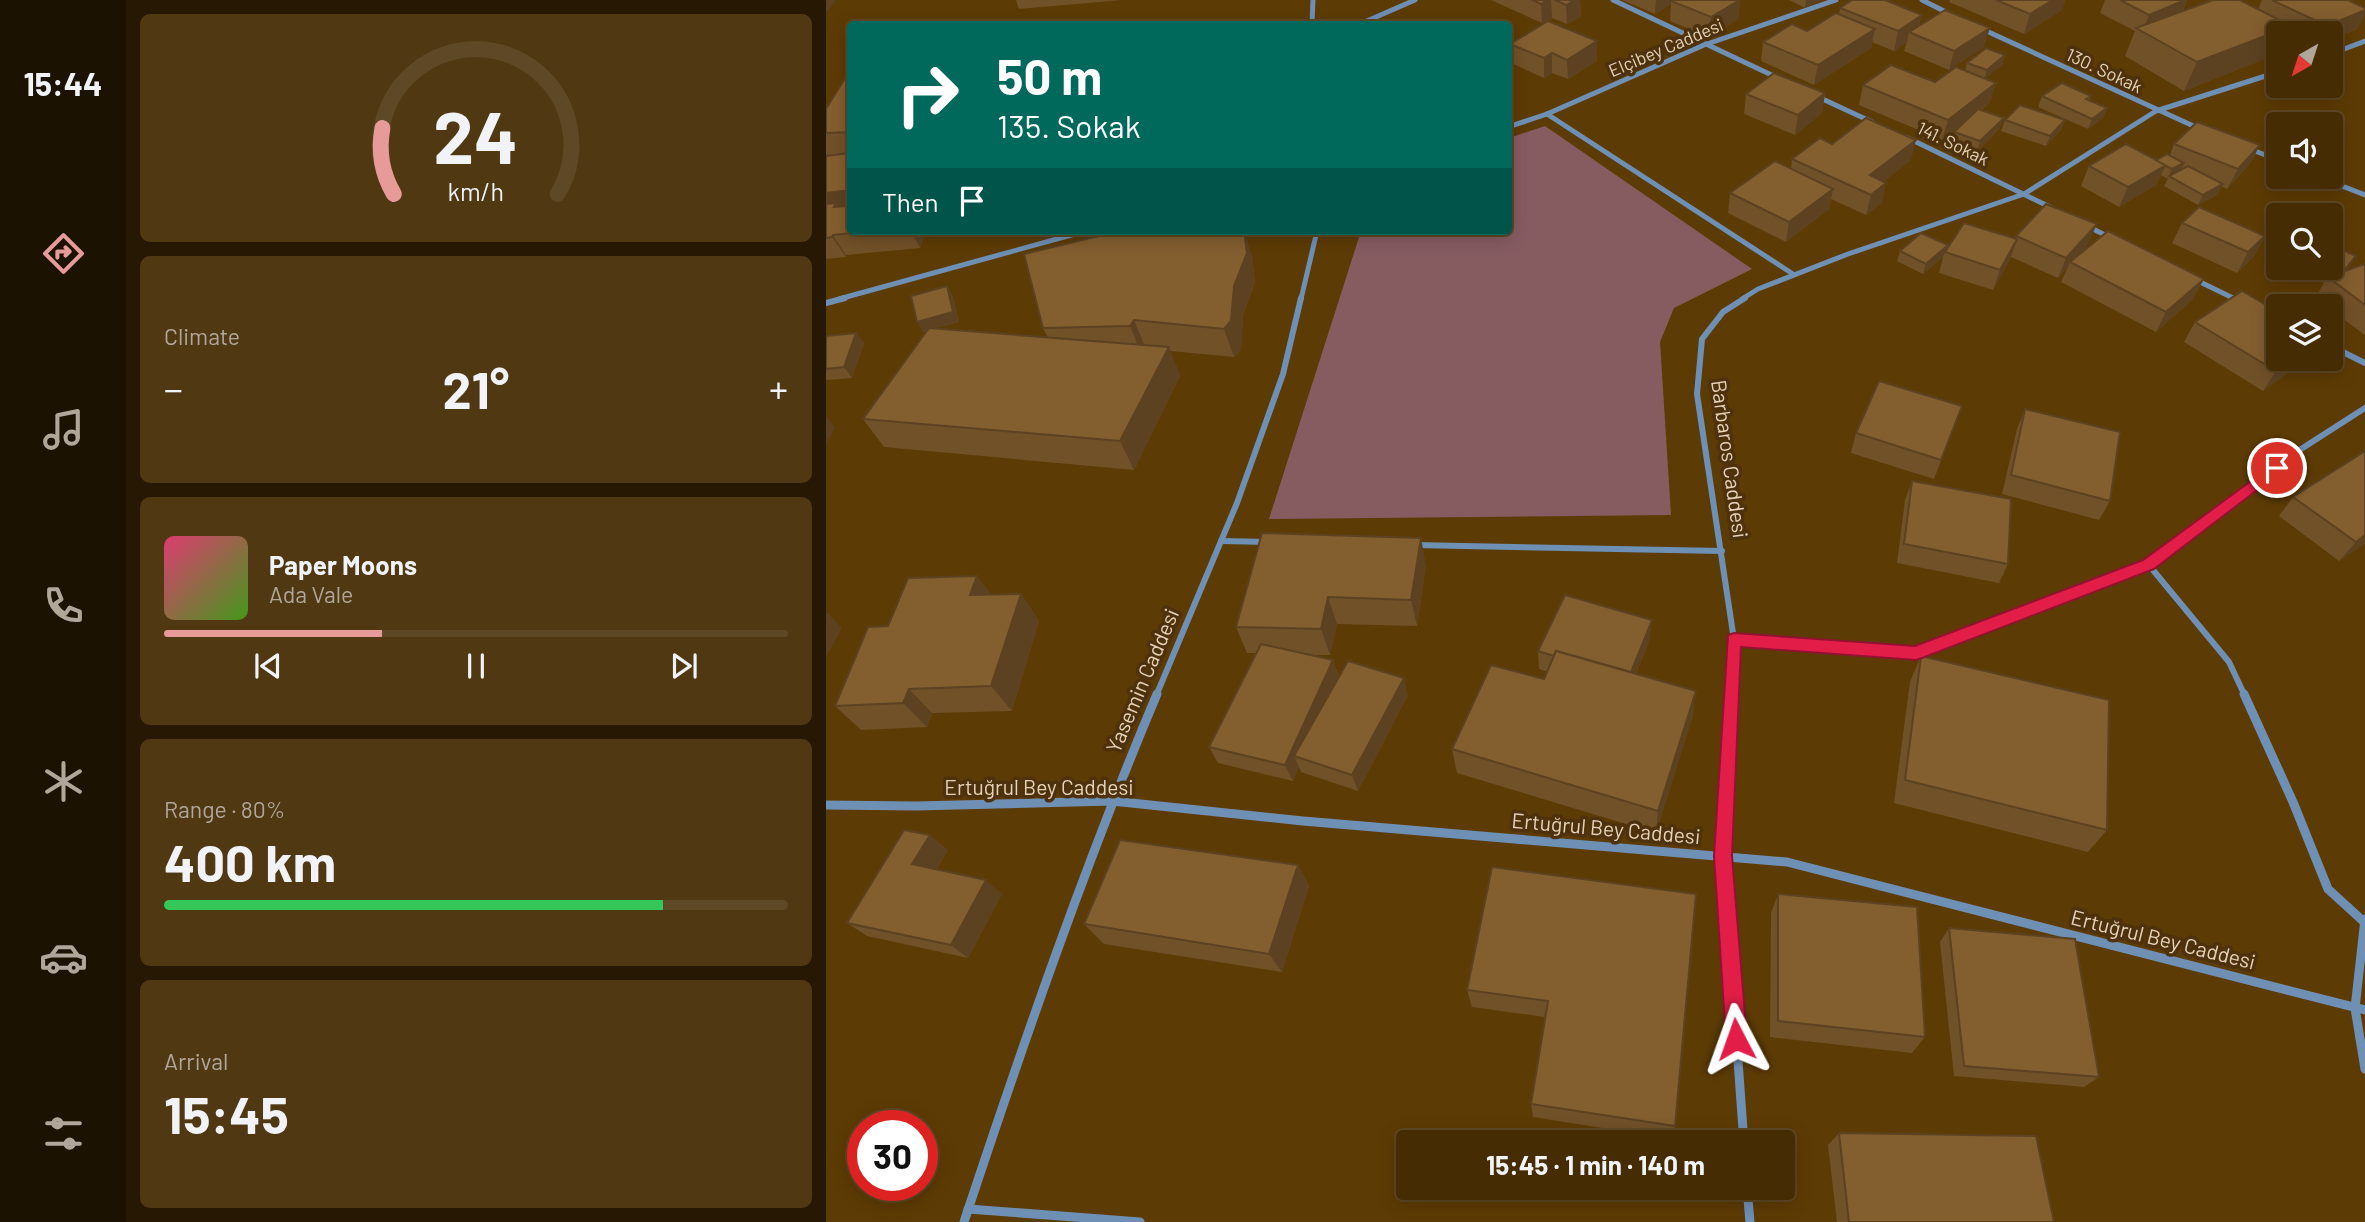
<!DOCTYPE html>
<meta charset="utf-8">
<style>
body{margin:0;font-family:Barlow,sans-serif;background:#503812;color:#f1f3f6;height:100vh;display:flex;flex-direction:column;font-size:26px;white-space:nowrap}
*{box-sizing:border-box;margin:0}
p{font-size:23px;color:#b0a79a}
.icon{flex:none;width:38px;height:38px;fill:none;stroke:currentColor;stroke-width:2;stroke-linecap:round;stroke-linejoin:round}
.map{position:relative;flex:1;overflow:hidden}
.sheet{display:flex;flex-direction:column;gap:14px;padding:14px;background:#261802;width:700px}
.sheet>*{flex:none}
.banner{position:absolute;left:21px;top:21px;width:665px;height:214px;border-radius:7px;box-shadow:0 4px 18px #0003,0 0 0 2px #5e4825;background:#00695c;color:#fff;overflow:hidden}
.needle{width:46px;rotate:219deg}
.tools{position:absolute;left:1440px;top:21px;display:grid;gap:14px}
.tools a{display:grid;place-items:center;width:77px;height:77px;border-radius:7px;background:#462c03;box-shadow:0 4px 18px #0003,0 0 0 2px #5e4825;font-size:35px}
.speed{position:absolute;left:21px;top:1110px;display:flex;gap:14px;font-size:35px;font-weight:700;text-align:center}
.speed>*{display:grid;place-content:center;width:91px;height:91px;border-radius:50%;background:#462c03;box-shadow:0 4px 18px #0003,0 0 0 2px #5e4825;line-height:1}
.speed .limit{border:10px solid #d22;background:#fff;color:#111}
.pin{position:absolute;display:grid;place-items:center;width:60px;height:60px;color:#fff;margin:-30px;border:4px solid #fff;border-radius:50%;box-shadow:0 2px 7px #0007}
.me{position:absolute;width:77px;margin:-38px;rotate:356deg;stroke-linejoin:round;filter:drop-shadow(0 0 5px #0008)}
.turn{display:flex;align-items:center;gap:24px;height:147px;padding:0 35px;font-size:32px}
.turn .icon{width:91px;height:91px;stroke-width:2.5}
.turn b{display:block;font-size:49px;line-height:60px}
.then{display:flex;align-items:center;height:66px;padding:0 35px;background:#0003;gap:14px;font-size:26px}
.big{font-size:52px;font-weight:700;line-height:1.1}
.sheet .widget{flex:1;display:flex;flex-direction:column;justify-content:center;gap:10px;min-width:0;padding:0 24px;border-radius:10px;background:#503812}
.sheet .dial{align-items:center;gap:0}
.dial svg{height:182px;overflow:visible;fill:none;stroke:#5e4825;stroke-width:7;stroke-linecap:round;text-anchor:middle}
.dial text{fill:#f1f3f6;stroke:none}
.song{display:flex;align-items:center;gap:21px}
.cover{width:84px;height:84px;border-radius:10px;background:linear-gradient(135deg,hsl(340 70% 55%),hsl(100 70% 35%))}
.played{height:7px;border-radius:4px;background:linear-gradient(90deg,#e69b98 35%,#5e4825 35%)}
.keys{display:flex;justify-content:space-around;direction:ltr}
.heat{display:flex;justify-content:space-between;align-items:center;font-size:38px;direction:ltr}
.charge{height:10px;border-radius:5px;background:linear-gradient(90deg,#34c759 80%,#5e4825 0)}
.trip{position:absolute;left:570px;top:1130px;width:399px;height:70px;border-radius:7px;background:#462c03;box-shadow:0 4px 18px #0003,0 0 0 2px #5e4825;font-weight:700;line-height:70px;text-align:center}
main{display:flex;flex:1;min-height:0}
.dock{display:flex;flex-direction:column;width:126px;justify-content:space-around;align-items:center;background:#1c1201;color:#b0a79a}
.dock .icon{width:49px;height:49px}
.dock .active{color:#e69b98}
.dock b{font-size:32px;color:#f1f3f6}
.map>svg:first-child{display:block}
.green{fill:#865c61}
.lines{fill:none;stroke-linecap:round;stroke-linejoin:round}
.minor-far2{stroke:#6e90b5;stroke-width:5}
.minor-far1{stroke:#6e90b5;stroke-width:6}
.minor{stroke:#6e90b5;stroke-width:9}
.wall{fill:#715128}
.shaded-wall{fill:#5c4221}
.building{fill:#835e2f;stroke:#5c4221;stroke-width:2}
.route{fill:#e11d48;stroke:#92132f;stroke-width:2}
.labels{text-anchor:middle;stroke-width:7;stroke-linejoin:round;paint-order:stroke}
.far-street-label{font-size:18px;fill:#e6d2b9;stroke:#4d320d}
.street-label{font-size:21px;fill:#e6d2b9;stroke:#4d320d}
</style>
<main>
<nav class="dock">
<b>15:44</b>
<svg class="icon active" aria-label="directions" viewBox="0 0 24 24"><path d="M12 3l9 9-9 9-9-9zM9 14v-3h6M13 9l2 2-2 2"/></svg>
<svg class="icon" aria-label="music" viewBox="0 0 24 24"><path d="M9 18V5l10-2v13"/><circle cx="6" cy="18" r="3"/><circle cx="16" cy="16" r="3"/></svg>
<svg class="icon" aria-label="phone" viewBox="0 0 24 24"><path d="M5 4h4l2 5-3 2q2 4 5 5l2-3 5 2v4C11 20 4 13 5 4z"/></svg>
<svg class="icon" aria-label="climate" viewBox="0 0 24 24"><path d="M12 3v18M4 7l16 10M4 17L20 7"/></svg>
<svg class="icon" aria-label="car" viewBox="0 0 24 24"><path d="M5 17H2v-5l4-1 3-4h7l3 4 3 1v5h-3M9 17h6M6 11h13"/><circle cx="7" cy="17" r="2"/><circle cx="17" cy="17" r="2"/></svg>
<svg class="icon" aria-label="filters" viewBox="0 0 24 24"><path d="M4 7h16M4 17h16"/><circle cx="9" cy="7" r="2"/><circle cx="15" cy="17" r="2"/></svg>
</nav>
<section class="sheet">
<div class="widget dial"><svg viewBox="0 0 100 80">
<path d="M14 69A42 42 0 1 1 86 69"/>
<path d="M14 69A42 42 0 0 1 9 40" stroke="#e69b98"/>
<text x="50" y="56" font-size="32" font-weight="700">24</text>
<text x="50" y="72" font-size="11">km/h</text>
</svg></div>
<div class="widget"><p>Climate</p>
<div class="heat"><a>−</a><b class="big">21°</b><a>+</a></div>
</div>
<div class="widget">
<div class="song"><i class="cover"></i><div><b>Paper Moons</b><p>Ada Vale</p></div></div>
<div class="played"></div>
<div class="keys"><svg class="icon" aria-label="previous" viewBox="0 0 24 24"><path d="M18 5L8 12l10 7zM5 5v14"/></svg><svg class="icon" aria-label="pause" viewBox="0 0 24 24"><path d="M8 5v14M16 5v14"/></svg><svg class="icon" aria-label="next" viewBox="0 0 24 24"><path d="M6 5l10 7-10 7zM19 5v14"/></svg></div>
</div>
<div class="widget"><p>Range · 80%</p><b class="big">400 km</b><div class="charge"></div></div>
<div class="widget"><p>Arrival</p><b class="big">15:45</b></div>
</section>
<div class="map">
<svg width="1539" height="1222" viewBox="0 0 1539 1222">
<rect width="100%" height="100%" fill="#5d3b04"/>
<path class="green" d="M719,126L926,269L848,308L834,342L845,515L443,519L535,231H682L683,138Z"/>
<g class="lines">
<g class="minor-far2">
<path d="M787,0L954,79"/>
<path d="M1096,0L1126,15"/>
<path d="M486,24L487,0"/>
<path d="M534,24L589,0"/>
<path d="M1156,29L1374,129"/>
<path d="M1505,54L1539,41"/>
<path d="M990,96L1046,122"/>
<path d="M721,114L967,274"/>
<path d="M682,127L721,114L878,45L1010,0"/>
<path d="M1082,138L1226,208"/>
<path d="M1424,149L1452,160"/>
<path d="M1493,177L1539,195"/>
<path d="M1261,226L1285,238"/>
<path d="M1368,279L1409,299"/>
<path d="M13,299L260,231"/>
<path d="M475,299L491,231"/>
<path d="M916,299L932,289L1022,254L1198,194L1330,111L1452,72"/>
</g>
<g class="minor-far1">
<path d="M1405,298L1414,302"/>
<path d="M0,303L19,298"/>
<path d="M1505,346L1539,363"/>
<path d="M395,541L443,542"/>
<path d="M588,545L896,551"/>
<path d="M1322,564L1403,662L1419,696"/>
<path d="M908,640L1090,653L1322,564L1472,451L1539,408"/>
<path d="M330,696L411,503L457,374L475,298"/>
<path d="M905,696L908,640L871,394L876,339L897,312L919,298"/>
</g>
<g class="minor">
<path d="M905,694L897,856L918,1143"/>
<path d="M1418,694L1467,802L1502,889L1537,921"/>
<path d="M0,805L90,806L286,801L477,821L961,862L1539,1010"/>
<path d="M1539,919L1529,1008L1539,1069"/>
<path d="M921,1188L924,1222"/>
<path d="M142,1209L314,1222"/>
<path d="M138,1222C197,1044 258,867 331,694"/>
</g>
</g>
<g class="wall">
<path d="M190,0H296L193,9Z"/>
<path d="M665,0H754L755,17L741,24L726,18L716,23Z"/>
<path d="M796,0H914L912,19L883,37L844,21L845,4L829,14Z"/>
<path d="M963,0H995L979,8Z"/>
<path d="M1124,0H1239L1236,10L1198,34L1123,2Z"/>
<path d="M1279,0H1361L1357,11L1432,9L1436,0H1522L1539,8V14L1531,29L1505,40V33H1465L1462,32V33H1452V52L1451,54L1358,91L1299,56L1309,31L1274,13Z"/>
<path d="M1014,8L1094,25L1158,47L1123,70L1078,51L1081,42L1068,51L1046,42L1045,48L988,85L935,61L937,42L981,31L1013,14Z"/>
<path d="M771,41V61L742,79L726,73L718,78L685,63L684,44Z"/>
<path d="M1179,55L1176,65L1160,78L1170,83L1164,102L1155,110L1178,118L1174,128L1151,152L1125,142L1128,132L1132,128L1116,140L1033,105L1037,85L1109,82L1139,70L1141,63Z"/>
<path d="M24,70V231H100L94,248L20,255V257L0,259V109Z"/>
<path d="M999,93L996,113L969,135L918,114L920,94Z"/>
<path d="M1216,96H1265L1263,100L1281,108L1277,118L1262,129L1212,107Z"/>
<path d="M1179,120H1239L1235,130L1220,146L1175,131Z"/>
<path d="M1006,144L1085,160L1058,181L1056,203L1040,215L1005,199L1003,209L960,242L902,213L904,193L965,169L966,159Z"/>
<path d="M1348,144L1434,145L1423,165L1401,189L1395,186L1391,195L1372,205L1338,186L1342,179L1335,175L1330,185L1293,207L1255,186L1263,166L1330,160L1344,155Z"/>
<path d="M1356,223L1439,236L1428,256L1411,273L1346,243Z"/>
<path d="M1452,234V261L1444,259L1446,245Z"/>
<path d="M1190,236L1262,244L1253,255L1367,299L1330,332L1235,282L1242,267L1232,278L1185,257L1167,290L1113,273L1117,257L1097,274L1071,261L1074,251L1122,245L1121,249L1189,239Z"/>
<path d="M426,255L429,282L417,315L415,350L408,357L344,351L354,376L308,470L58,447L37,419L100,331L97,332L121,286L127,297L133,322L110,328L222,338L217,328Z"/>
<path d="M1530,256L1520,271L1539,264V335L1505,310V306H1500L1489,298L1498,283L1470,271L1472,268H1505Z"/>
<path d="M1369,322L1481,359L1437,391L1358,342Z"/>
<path d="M30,333L38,343L26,378L0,380V336Z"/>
<path d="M1136,406L1108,479L1025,453L1030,433Z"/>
<path d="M1199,409L1284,501L1273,520L1176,494L1191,429Z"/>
<path d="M1086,481L1182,564L1173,583L1071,563L1079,500Z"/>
<path d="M1467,497L1539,543L1513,561L1453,516Z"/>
<path d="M600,565L591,626L511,624L504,655H482L507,660L513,677L582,695L532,791L475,772L473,767L467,781L392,763L383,747L430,653H421L410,627Z"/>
<path d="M151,576L165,595L195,594L213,621L186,711L106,713L101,727L35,730L9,706Z"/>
<path d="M824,639L810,674L867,715L830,833L631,773L626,749L718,679L722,672L713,669L712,651Z"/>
<path d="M1095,656L1281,830L1262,852L1068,803L1084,682Z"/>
<path d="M122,850L110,870L176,894L142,958L41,936L21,923Z"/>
<path d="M472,865L483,886L456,972L278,944L258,924Z"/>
<path d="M870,894L849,1126L846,1139L707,1117L705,1104L719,1017L646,1007L641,990Z"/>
<path d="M952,894L1099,1037L1086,1053L944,1037L945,913Z"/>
<path d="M1123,928L1273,1077L1258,1087L1128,1076L1114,942Z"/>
<path d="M1013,1133L1228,1222H1011L1002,1145Z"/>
</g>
<g class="shaded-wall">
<path d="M0,0H10L1,12L0,11Z"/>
<path d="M722,0H725L726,18L716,23L715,4Z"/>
<path d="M749,0H754L755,17L741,24L740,5Z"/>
<path d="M830,0H852L845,1V4L829,14Z"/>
<path d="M914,0L912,19L883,37L885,17Z"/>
<path d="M980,0H995L979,8Z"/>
<path d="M1227,0H1239L1236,10L1198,34L1204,14Z"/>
<path d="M1359,0H1361L1354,18L1316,32L1323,15Z"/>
<path d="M1539,10V14L1531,29L1505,40V33H1498L1501,26Z"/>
<path d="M1096,15L1092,34L1083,32L1081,42L1068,51L1072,31Z"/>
<path d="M1465,26L1462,33H1452V52L1451,54L1358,91L1371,62Z"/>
<path d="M1164,28L1158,47L1123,70L1128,51Z"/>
<path d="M1049,29L1045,48L988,85L992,65Z"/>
<path d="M771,41V61L742,79L741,60Z"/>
<path d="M726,53V73L718,78V58Z"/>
<path d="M1179,55L1176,65L1158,80L1161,70Z"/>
<path d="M1170,83L1164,102L1116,140L1122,120Z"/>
<path d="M999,93L996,113L969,135L972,115Z"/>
<path d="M1281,108L1277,118L1262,129L1266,119Z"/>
<path d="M1178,118L1174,128L1151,152L1154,141Z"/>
<path d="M1239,120L1235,130L1220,146L1224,136Z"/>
<path d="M1090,140L1085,160L1042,194L1044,175Z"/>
<path d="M1434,145L1423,165L1401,189L1412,169Z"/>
<path d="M1358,163L1353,173L1343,176L1341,179L1346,169Z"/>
<path d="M1340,165L1330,185L1293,207L1302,187Z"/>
<path d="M1060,183L1056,203L1040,215L1045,195Z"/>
<path d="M1397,184L1391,195L1372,205L1377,195Z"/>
<path d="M1007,189L1003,209L960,242L963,222Z"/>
<path d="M24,190V212L0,214V193Z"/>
<path d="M1271,224L1262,244L1246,263L1244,262L1242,267L1232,278L1240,258Z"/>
<path d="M85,231H100L94,248Z"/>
<path d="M418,231L426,255L429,282L417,315L415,350L408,357L398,329Z"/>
<path d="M7,235L20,255V257L6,237Z"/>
<path d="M1439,236L1428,256L1411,273L1422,252Z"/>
<path d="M1191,239L1184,260L1167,290L1174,270Z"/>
<path d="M1122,245L1117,257L1097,274L1100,264Z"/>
<path d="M1378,279L1367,299L1330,332L1340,312Z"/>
<path d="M121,286L127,297L133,322L97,332L91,322Z"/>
<path d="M308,320L320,349L316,355L304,326Z"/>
<path d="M30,333L38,343L26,378L18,367Z"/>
<path d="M343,347L354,376L308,470L294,441Z"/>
<path d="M1466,359H1481L1437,391L1450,371Z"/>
<path d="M0,416L9,428L0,444Z"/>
<path d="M1539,535V543L1513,561L1530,542Z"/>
<path d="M595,538L600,565L591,626L585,600Z"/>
<path d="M151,576L171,602L144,595Z"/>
<path d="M195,594L213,621L186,711L165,686Z"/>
<path d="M502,597L511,624L504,655L495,629Z"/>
<path d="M0,611L16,628L0,657Z"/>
<path d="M826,620L824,639L801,696L802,679Z"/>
<path d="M507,660L513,678L468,756L473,767L467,781L459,765Z"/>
<path d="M578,678L582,695L532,791L526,775Z"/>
<path d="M83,689L106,713L101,727L77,703Z"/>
<path d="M870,691L867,715L830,833L832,811Z"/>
<path d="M104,835L122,850L104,879L86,864Z"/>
<path d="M472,865L483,886L456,972L443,954Z"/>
<path d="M160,880L176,894L142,958L125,945Z"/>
</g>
<g class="building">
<path d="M706,0H722L715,4Z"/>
<path d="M729,0H749L740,5Z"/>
<path d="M847,0H914L885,17L845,1Z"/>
<path d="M1026,0H1059L1096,15L1072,31L1014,8Z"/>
<path d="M1170,0H1227L1204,14Z"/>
<path d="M1294,0H1359L1323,15Z"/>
<path d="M1387,0H1414L1465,26L1371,62L1310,28Z"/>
<path d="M1446,0H1522L1539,8V10L1501,26Z"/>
<path d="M1119,10L1164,28L1128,51L1083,32Z"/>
<path d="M1010,13L1049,29L992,65L937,42L966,24L981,31Z"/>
<path d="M722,21L771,41L741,60L726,53L718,58L684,44Z"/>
<path d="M1160,48L1179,55L1161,70L1141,63Z"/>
<path d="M1065,65L1109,82L1130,67L1170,83L1122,120L1037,85Z"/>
<path d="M24,70V132L0,133V109Z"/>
<path d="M948,73L999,93L972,115L920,94Z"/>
<path d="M1236,83L1265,96L1260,99L1281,108L1266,119L1216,96Z"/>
<path d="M1194,105L1239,120L1224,136L1179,120Z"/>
<path d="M1152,109L1178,118L1154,141L1128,132Z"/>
<path d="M1040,118L1090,140L1044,175L1060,183L1045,195L966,159L994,138L1006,144Z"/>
<path d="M1371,122L1434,145L1412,169L1348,144Z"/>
<path d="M1300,144L1340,165L1302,187L1263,166Z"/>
<path d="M24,153V190L0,193V156Z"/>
<path d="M1341,154L1358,163L1346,169L1330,160Z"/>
<path d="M949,161L1007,189L963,222L904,193Z"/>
<path d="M1362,166L1397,184L1377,195L1343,176Z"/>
<path d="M10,203L8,207L24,206V231H46L7,235L6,237L0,238V204Z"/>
<path d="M1220,204L1271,224L1240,258L1190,236Z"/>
<path d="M1373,207L1439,236L1422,252L1356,223Z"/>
<path d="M1138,223L1191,239L1174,270L1119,252Z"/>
<path d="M294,231H418L421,253L408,286L405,321L398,329L308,320L304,326L217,328L198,254Z"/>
<path d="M1282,231L1378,279L1340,312L1244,262Z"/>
<path d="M1095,233L1122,245L1100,264L1074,251Z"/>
<path d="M1452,234V249H1450Z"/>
<path d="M1505,245L1530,256L1517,272L1510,274L1494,268H1505Z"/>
<path d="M1539,264V305L1502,277Z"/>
<path d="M121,286L127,312L91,322L85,296Z"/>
<path d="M1416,291L1452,312V359H1466L1450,371L1369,322Z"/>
<path d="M103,328L343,347L294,441L37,419Z"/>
<path d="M30,333L18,367L0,369V336Z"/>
<path d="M1053,381L1136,406L1115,460L1030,433Z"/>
<path d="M1199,409L1294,432L1284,501L1185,475Z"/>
<path d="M1539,451V535L1530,542L1467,497Z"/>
<path d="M1086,481L1185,499L1182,564L1078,544Z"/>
<path d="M436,533L595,538L585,600L502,597L495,629L410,627Z"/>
<path d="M151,576L144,595L195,594L165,686L83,689L77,703L9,706L42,627L62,626L82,578Z"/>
<path d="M739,595L826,620L805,672L730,651L728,656L712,651Z"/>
<path d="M435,644L507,660L459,765L383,747Z"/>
<path d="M730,651L870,691L832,811L626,749L665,665L718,679Z"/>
<path d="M1095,656L1283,700L1281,830L1079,780Z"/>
<path d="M522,661L578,678L526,775L468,756Z"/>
<path d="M78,830L104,835L86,864L160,880L125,945L21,923Z"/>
<path d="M294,840L472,865L443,954L258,924Z"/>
<path d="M666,867L870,894L849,1126L705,1104L722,1001L641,990Z"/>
<path d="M952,894L1091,907L1099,1037L952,1021Z"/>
<path d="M1123,928L1249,939L1273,1077L1138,1066Z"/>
<path d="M1013,1133L1210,1136L1228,1222H1023Z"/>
</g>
<path class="route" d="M1451,462L1458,468L1456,471L1328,569L1096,658L1090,660L915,647L906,856L921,1039L918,1046L910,1049L903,1046L900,1039L888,856L902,635L908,633L1089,646L1317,560Z"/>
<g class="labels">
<g class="far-street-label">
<text transform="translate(840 48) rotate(-23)" y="6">Elçibey Caddesi</text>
<text transform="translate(1278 71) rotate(25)" y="6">130. Sokak</text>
<text transform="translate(1127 144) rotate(26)" y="6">141. Sokak</text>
</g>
<g class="street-label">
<text transform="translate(903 459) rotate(82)" y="7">Barbaros Caddesi</text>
<text transform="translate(317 681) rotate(-67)" y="7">Yasemin Caddesi</text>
<text x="213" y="795">Ertuğrul Bey Caddesi</text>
<text transform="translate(780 829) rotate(5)" y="7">Ertuğrul Bey Caddesi</text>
<text transform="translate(1337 940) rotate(14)" y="7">Ertuğrul Bey Caddesi</text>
</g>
</g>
</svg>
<div class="tools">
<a><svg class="needle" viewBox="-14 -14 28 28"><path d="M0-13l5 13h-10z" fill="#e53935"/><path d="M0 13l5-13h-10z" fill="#b0a79a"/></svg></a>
<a><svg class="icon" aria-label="sound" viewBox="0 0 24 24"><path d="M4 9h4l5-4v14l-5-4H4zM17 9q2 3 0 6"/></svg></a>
<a><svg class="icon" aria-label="search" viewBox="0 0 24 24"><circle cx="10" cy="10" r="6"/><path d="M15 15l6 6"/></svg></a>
<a><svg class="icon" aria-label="layers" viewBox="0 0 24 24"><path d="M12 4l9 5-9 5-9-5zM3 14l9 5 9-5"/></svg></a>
</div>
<div class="speed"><div class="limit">30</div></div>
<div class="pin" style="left:1451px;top:468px;background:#d93025"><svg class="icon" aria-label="arrive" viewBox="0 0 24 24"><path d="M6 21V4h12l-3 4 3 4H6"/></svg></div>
<svg class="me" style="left:910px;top:1039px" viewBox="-20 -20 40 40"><path d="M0-17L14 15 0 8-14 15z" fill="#e11d48" stroke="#fff" stroke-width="4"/></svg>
<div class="trip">15:45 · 1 min · 140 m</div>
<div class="banner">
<div class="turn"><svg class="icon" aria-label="right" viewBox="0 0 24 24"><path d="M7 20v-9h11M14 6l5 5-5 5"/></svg><div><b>50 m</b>135. Sokak</div></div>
<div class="then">Then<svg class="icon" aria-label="arrive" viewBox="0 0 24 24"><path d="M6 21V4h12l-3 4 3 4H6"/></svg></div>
</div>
</div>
</main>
